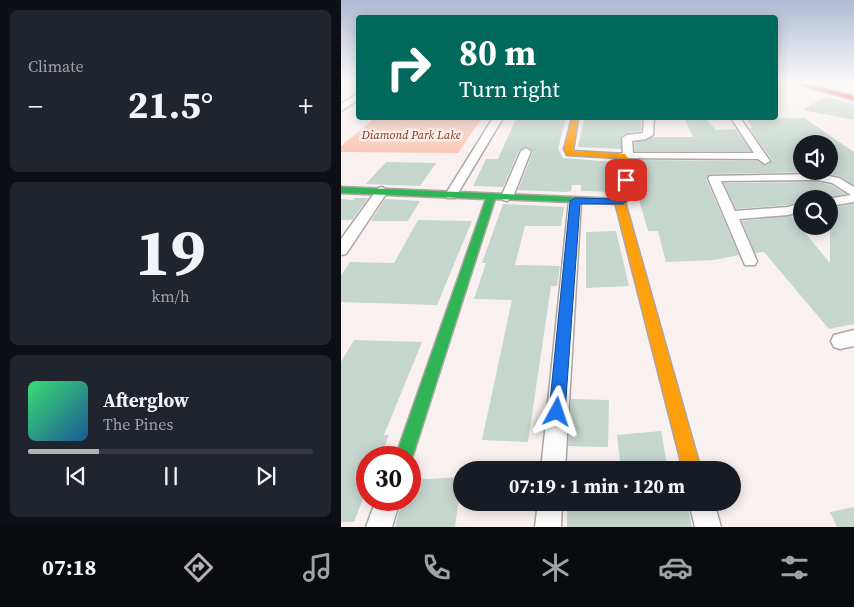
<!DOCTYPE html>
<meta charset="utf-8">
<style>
body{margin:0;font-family:"Source Serif 4",serif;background:#20242c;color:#f1f3f6;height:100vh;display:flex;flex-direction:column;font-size:19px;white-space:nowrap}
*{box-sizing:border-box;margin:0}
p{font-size:16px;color:#9ea1a6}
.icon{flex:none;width:28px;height:28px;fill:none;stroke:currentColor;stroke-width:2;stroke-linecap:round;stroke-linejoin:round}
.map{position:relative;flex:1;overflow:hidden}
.sheet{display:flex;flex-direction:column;gap:10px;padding:10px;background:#0d0f14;width:341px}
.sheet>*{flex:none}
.hud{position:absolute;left:15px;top:15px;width:422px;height:105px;border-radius:5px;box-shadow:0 2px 12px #0003;background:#00695c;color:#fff;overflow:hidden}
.tools{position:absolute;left:452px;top:135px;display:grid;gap:10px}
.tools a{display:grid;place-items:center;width:45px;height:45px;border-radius:50%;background:#171b24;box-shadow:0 2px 12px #0003;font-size:25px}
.speed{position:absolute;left:15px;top:446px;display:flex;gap:10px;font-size:25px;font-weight:700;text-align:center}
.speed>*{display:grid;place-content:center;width:65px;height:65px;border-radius:50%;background:#171b24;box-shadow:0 2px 12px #0003;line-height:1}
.speed .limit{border:8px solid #d22;background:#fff;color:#111}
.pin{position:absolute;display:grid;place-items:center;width:42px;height:42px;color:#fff;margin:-21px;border-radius:10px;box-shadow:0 2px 8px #0006}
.me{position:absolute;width:55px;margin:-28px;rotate:5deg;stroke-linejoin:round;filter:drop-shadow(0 0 4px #0008)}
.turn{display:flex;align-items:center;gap:18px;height:105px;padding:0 20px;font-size:22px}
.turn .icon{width:65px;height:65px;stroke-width:2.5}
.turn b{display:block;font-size:35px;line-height:42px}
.big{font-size:38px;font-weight:700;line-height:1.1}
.sheet .card{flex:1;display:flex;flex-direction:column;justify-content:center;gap:8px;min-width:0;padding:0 18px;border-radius:8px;background:#20242c}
.sheet .dial{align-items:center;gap:0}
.dial b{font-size:65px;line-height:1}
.song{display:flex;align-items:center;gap:15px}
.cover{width:60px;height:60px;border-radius:8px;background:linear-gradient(135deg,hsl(140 70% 55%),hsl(210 70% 35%))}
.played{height:5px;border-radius:2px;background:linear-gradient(90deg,#b3b0b1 25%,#363941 25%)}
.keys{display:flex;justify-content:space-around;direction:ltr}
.heat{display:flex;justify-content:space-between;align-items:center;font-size:28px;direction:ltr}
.trip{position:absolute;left:112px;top:461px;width:288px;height:50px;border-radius:25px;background:#171b24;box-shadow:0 2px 12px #0003;font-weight:700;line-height:50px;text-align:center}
.tab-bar{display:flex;height:80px;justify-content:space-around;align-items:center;background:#090b0e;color:#9ea1a6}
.tab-bar .icon{width:35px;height:35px}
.tab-bar .selected{color:#b3b0b1}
.tab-bar b{font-size:22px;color:#f1f3f6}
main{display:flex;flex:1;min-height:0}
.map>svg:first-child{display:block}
.water{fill:#f8c6b4}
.building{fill:#c5d6ce;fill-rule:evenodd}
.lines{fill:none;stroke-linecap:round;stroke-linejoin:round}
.street-casing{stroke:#ada5a3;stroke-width:3}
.fast-casing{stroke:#ada5a3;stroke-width:3}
.slow-casing{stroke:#ada5a3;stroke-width:3}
.jam-casing{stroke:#ada5a3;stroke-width:3}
.street{fill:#fefdfd;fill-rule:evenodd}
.fast{fill:#30b455;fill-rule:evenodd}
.slow{fill:#ff9f0a;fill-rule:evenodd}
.jam{fill:#e5322d;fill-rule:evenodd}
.route{fill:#1a73e8;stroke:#114b97}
.labels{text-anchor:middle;stroke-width:5;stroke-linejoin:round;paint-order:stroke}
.far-water-label{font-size:12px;font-style:italic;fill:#7f3416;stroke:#fbf0ec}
</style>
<main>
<section class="sheet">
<div class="card"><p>Climate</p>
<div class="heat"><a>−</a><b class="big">21.5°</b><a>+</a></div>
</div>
<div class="card dial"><b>19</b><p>km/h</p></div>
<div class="card">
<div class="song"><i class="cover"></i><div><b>Afterglow</b><p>The Pines</p></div></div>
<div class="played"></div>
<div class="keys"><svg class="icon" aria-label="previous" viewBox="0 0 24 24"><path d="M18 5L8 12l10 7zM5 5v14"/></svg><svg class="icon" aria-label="pause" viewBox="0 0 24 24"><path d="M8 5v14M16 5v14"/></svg><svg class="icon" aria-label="next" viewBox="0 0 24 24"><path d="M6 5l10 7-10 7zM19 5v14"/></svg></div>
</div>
</section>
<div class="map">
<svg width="513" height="527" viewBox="0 0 513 527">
<rect width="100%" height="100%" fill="#f8f1f0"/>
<path class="water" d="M34,118H141L117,153L0,152V146Z"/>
<g class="building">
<path d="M485,96L513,104V120L462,110Z"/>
<path d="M200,118H225L217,149L222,158L274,162L273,192L240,191V185H231L230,191L225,192L177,190L192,152L186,146L178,150L162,187L132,186L145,159H157L175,119L199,120Z"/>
<path d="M243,118H301L300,131L286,133L280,136V149L237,147Z"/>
<path d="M404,118H463L513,152V185L498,176L477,172L369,174L365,179L398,255L373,260L325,262L317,231H307L296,193V171L293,160L416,161L425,166L431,160L408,128H412ZM461,144H489V171H461Z"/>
<path d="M344,119H365L375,130L395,129L410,151H294L293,143L311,137H352Z"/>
<path d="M45,162L95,163L79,186L25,184Z"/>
<path d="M477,182L490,185L505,194L485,199H461V201L447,205L395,209L383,183Z"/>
<path d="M14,198H27L11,220H0V199L12,200Z"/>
<path d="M44,199L79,201L67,221H30Z"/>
<path d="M162,204L223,207L220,226H184L174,265L219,266L216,286H210L187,442L141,440L171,300L133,299L145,263H141Z"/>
<path d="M513,204V324L488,329L423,252L414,253L401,221L450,216L489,263V208Z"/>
<path d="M77,220L131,221L96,305L0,302V275L9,262L53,263Z"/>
<path d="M275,231L288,286L245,288V232Z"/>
<path d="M13,340L81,342L43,435H48L39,458H26V489L13,522H0V362Z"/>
<path d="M230,399L268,400L267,447L227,446Z"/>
<path d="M320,431L327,469L280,470L276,435Z"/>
<path d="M121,477L114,527H54L61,500H69V480Z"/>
<path d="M226,502H346L351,527H226Z"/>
<path d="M513,507V527H496L489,512Z"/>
</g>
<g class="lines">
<defs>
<g id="street">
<path d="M18,93V99L0,111V104Z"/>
<path d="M152,118H162L114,198H106L104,195Z"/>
<path d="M303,118H313L312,135L305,139L291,141L292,153H413L390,118H399L429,161L424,164L417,159L277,158V154L282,153L281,138L286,135L302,133Z"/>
<path d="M185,148L190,151L172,197L166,201L162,200L160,197L180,151Z"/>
<path d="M477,174L498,178L513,187V202L489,206V199H487L510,195L491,183L477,180L380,181L394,211L447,207L461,203V211L447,215L398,219L416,261L414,265H404L367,178L369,176Z"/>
<path d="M41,187L47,191L5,254L0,255V239L37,188Z"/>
<path d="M234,197L240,201L224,470H200L228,201Z"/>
<path d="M513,330V346L499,349L493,347L490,341L493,335Z"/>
<path d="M35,500H59L51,527H25Z"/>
<path d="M197,502H221L220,527H194Z"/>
<path d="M348,502H373L380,527H354Z"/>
</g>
<path id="fast" d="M282,165H285L289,167L290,198L282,204L154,199L71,458L69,462V458H54L145,199L0,193V187L277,199L280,197Z"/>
<g id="slow">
<path d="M231,118H237L232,151L284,154L289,161L288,169H282L279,158L226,155L223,149Z"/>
<path d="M279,199L284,202L360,470H342L274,202Z"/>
</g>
<path id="jam" d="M448,82H459L513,96V100Z"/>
</defs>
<use href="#street" class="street-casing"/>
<use href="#fast" class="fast-casing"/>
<use href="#slow" class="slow-casing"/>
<use href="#jam" class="jam-casing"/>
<use href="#street" class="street"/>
<use href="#fast" class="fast"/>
<use href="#slow" class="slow"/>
<use href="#jam" class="jam"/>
</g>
<linearGradient id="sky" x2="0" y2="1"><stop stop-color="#aebbd3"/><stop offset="0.53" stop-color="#fcf9f8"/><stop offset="1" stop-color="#fcf9f8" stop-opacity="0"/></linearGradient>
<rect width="513" height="156" fill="url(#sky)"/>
<path class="route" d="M285,177L289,180V198L282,204H239L224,412L222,418L216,420L211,418L208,412L229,201L234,198L277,199L280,197V180Z"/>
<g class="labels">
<g class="far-water-label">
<text x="70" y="139">Diamond Park Lake</text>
</g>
</g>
</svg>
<div class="tools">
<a><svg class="icon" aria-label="sound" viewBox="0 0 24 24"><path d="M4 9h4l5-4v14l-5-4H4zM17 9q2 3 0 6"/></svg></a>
<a><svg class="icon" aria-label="search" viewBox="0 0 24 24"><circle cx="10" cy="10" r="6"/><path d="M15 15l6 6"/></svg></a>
</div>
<div class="speed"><div class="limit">30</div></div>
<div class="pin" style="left:285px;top:180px;background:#d93025"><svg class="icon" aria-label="arrive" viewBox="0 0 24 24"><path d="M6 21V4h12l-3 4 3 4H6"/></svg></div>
<svg class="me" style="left:216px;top:412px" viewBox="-20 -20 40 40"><path d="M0-17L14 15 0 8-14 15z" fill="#1a73e8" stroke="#fff" stroke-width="4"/></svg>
<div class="trip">07:19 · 1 min · 120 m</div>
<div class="hud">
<div class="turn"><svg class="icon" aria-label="right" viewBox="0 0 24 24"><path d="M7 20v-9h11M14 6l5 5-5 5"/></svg><div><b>80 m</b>Turn right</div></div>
</div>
</div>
</main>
<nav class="tab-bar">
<b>07:18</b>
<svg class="icon selected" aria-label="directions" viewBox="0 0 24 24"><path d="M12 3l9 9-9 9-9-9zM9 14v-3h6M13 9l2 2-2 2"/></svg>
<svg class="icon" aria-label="music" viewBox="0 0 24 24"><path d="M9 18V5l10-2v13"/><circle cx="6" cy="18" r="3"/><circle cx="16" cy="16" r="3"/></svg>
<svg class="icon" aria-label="phone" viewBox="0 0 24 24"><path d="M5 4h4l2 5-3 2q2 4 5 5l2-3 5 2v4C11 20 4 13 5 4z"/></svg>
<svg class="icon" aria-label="climate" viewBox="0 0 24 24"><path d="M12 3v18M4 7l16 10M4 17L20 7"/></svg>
<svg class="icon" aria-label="car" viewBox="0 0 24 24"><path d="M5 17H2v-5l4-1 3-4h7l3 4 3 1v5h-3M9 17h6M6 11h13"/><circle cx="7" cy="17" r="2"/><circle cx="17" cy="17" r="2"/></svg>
<svg class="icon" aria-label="filters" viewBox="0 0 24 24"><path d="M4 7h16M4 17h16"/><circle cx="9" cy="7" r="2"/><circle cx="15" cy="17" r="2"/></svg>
</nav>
